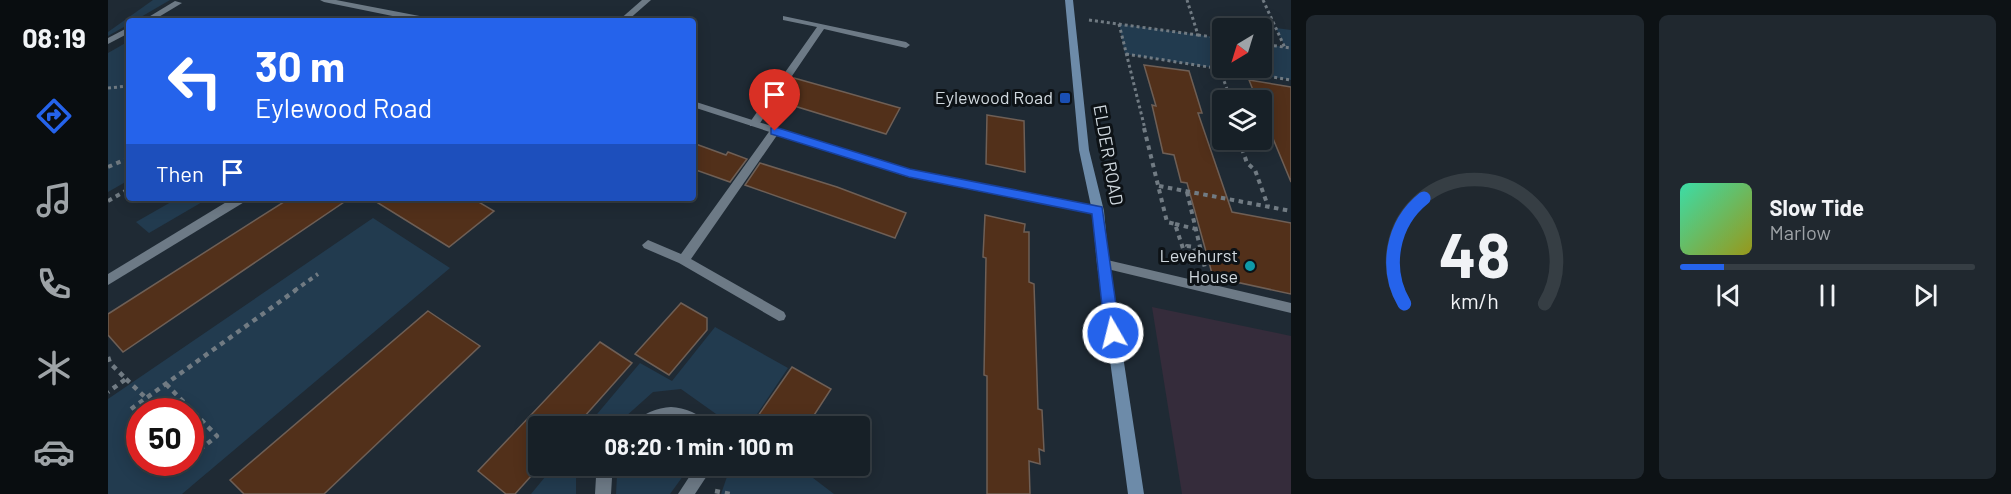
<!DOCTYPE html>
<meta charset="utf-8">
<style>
body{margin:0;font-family:Barlow,sans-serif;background:#20282f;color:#f1f3f6;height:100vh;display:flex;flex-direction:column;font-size:22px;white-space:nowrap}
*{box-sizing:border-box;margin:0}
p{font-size:20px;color:#9ea3a7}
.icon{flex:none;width:33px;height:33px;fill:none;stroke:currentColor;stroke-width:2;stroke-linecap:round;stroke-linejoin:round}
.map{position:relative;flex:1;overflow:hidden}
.details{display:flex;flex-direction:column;gap:15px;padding:15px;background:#0d1215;width:720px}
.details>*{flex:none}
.hud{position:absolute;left:18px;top:18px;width:570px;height:183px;border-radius:6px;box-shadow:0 3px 15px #0003,0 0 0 2px #363e44;background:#2563eb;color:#fff;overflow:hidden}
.needle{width:39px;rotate:218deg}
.buttons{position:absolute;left:1104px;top:18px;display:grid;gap:12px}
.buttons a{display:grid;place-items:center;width:60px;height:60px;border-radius:6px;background:#172027;box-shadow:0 3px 15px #0003,0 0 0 2px #363e44;font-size:30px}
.speed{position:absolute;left:18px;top:398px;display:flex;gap:12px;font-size:30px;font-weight:700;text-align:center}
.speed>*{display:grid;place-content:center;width:78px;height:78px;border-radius:50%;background:#172027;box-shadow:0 3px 15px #0003,0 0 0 2px #363e44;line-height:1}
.speed .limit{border:9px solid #d22;background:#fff;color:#111}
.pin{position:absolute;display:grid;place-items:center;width:51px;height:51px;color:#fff;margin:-62px -26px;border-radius:50% 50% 50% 0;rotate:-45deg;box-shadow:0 0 6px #0007}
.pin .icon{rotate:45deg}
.me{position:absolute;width:66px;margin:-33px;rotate:352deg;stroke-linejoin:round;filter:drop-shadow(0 0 4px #0008)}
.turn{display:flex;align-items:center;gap:21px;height:126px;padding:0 30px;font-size:27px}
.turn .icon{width:78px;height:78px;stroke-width:2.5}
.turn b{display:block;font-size:42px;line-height:51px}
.then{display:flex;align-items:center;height:57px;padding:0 30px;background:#0003;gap:12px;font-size:22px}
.details .tile{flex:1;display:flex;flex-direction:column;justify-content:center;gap:9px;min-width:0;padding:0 21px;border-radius:9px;background:#20282f}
.details .dial{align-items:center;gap:0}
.dial svg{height:156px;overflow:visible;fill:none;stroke:#363e44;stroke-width:7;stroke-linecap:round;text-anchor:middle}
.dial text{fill:#f1f3f6;stroke:none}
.song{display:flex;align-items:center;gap:18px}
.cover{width:72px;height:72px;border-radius:9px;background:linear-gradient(135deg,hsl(160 70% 55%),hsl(60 70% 35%))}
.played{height:6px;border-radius:3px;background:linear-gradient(90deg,#2563eb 15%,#363e44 15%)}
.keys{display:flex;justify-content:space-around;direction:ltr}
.details .tiles{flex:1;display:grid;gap:15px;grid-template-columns:repeat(2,1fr)}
.trip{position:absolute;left:420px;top:416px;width:342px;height:60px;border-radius:6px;background:#172027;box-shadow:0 3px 15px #0003,0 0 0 2px #363e44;font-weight:700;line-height:60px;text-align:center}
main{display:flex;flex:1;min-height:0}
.dock{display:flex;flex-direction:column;width:108px;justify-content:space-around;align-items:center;background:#090d10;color:#9ea3a7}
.dock .icon{width:42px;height:42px}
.dock .current{color:#2563eb}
.dock b{font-size:27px;color:#f1f3f6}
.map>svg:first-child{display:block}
.education{fill:#352c3b}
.green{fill:#223b4f;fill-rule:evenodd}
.building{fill:#52301a;stroke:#6e5f56;stroke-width:1.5}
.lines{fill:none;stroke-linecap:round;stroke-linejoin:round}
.path-far2{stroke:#717b83;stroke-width:3;stroke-dasharray:3 3;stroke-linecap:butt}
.path-far1{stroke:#717b83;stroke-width:4;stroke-dasharray:4.5 4.5;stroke-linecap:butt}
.path{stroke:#717b83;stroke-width:4.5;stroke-dasharray:5 5;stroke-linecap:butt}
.lane{fill:#6d7a86;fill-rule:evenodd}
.street{fill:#6d7a86;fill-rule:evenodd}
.secondary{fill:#6d8ba9;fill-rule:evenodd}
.route{fill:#2563eb;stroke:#184099;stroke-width:1.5}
.transit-dot{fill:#1a4fb4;stroke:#0d1216;stroke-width:2}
.culture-dot{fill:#0f9aa8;stroke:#0d1216;stroke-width:2}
.labels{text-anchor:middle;stroke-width:6;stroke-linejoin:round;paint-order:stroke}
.poi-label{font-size:18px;fill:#d1d9df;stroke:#0d1216;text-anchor:end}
.street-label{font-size:18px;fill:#d1d9df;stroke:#0d1216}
</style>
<main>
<nav class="dock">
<b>08:19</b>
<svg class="icon current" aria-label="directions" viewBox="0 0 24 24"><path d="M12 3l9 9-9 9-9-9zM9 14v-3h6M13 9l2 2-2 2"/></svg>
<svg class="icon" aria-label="music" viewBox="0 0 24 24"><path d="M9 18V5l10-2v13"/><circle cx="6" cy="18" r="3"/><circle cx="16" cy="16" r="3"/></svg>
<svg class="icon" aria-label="phone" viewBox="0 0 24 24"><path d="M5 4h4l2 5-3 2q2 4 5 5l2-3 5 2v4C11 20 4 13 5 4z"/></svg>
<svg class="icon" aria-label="climate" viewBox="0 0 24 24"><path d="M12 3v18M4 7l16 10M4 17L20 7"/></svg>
<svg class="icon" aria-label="car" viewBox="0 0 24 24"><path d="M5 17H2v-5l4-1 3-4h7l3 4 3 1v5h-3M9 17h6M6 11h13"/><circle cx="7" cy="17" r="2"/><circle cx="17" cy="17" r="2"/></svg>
</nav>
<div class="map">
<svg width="1183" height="494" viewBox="0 0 1183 494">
<rect width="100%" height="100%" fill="#1f2a34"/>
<path class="education" d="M1044,307L1183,336V494H1074Z"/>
<g class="green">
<path d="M45,0H62L26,21H21V24L0,36V32Z"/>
<path d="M1011,24L1114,38V68H1154V44L1177,47L1168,28L1183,30V80L1017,54Z"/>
<path d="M21,41V55L18,57L21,58V180L0,192V53Z"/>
<path d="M70,198H101L41,233L28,222Z"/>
<path d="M265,218L342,268L74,494H0V399ZM32,411H82V462H32Z"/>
<path d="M607,327L680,368L641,426H625L573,389L545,392L507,426H479L532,363L564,381Z"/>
<path d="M447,465H476L468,476V494H423Z"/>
<path d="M517,465H583L562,494H508L509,476Z"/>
<path d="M623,465H688L726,494H613Z"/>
</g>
<g class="building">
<path d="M1036,65L1081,71L1094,113H1090L1124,212L1183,223V294L1105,277L1079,183L1073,182L1066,155L1055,153L1044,105L1048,106Z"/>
<path d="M686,78L736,92L792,108L778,134L670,101Z"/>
<path d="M1141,80L1183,87V182L1154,112V100H1149Z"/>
<path d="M879,115L916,121L917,172L878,164Z"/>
<path d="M585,143L618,155L620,152L639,159L622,182L585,169Z"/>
<path d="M652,163L729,187L798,213L787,238L637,185Z"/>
<path d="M182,198H242L15,352L0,335V314Z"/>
<path d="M262,198H364L386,211L341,247Z"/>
<path d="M877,215L917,224L916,232H921V282L926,284L930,409L934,410L936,451L931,449L932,464L921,461L922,494H879V376L876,375L878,258L875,257Z"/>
<path d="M573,303L599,318V330L561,375L527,354Z"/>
<path d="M320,311L372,346L216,494H136L122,480Z"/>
<path d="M492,342L524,363L468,426H430V465H433L407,494H398L370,471Z"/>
<path d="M684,367L723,389L699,426H643Z"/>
</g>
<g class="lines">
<g class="path-far2">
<path d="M1155,0L1177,48"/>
<path d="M981,20L1090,35L1079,0"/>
<path d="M1011,24L1037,129"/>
<path d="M1090,35L1114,38"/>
<path d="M1154,44L1183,48"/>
<path d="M1018,54L1183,80"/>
<path d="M1112,70L1123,100"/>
<path d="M0,88L21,86"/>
</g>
<g class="path-far1">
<path d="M1036,128L1059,222L1067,224L1079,261"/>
<path d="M1131,140L1139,163L1147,170L1160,206"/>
<path d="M0,167L21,158"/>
<path d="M1051,186L1183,211"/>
<path d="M1079,192L1097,268"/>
<path d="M0,201L21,189"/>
<path d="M1067,224L1088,229"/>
<path d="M1083,264L1079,246L1086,247L1090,264"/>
<path d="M186,291L210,274"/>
</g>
<g class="path">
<path d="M0,357L2,363L18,379L0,392"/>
<path d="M18,379L38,398"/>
<path d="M58,384L109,436L95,447"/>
<path d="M23,409L188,290"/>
<path d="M607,491L622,494"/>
</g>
<g class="lane">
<path d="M534,0H543L519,21H510Z"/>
<path d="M675,16L798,42L802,45L798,48L716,29L650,126H642V122L709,27L675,20Z"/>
<path d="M667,128L672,131L583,259L676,312L678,316L676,320L671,321L571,263L536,248L534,245L540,240L573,254L663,129Z"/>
<path d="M995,259L1183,303V313L991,267L989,264L991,261Z"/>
</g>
<g class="street">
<path d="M212,0H228L322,18L326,21H309L216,2Z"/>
<path d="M67,1L74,3L44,21H34Z"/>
<path d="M21,27V33L0,44V38Z"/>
<path d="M585,101L801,170L990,207L996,211L990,215L800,177L585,107Z"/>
<path d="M125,198H140L138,201L0,285V274Z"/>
<path d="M563,407C576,408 594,413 599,426H580L563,420L552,422L545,426H527C532,413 550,408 563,407Z"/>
<path d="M494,465H510L504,478L503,494H487L488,477Z"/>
<path d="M589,465H606L587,494H570Z"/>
</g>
<path class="secondary" d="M957,0H965L981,150L996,211L1001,264L1036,494H1020L989,264L984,211L971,150Z"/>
</g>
<path class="route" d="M667,127L802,169L994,207L1012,333L1010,338L1005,340L997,333L984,214L801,177L663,134V128Z"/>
<rect class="transit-dot" x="951" y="92" width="12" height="12" rx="3"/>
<circle class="culture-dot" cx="1142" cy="266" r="6"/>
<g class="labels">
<g class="poi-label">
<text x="945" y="104">Eylewood Road</text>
<text x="1130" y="262">Levehurst<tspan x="1130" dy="21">House</tspan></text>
</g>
<g class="street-label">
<text transform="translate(1000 155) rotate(80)" y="6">ELDER ROAD</text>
</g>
</g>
</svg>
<div class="buttons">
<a><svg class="needle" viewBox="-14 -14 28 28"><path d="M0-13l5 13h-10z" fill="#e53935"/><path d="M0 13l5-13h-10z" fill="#9ea3a7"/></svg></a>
<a><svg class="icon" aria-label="layers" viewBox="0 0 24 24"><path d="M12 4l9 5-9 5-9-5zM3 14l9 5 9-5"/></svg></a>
</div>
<div class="speed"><div class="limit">50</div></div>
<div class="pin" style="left:667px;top:131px;background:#d93025"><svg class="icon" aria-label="arrive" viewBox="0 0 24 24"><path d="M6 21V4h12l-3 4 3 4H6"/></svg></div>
<svg class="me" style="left:1005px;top:333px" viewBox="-20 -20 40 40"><circle r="17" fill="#2563eb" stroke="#fff" stroke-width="3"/><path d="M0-11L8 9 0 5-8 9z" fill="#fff"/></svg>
<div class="trip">08:20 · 1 min · 100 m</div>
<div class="hud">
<div class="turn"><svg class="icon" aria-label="left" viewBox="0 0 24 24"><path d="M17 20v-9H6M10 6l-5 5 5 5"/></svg><div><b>30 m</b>Eylewood Road</div></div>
<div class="then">Then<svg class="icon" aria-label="arrive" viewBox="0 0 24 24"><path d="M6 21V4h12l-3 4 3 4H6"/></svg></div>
</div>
</div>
<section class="details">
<div class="tiles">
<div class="tile dial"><svg viewBox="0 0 100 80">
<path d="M14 69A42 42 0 1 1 86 69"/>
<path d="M14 69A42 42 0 0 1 24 15" stroke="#2563eb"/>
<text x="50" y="56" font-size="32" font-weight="700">48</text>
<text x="50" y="72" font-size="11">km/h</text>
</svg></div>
<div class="tile">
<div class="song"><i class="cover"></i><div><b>Slow Tide</b><p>Marlow</p></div></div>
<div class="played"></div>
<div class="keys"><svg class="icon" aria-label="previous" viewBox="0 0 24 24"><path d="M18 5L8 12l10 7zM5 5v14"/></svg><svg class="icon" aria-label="pause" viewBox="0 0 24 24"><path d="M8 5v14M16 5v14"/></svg><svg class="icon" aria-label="next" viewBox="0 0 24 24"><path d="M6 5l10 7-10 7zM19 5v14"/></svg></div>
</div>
</div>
</section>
</main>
